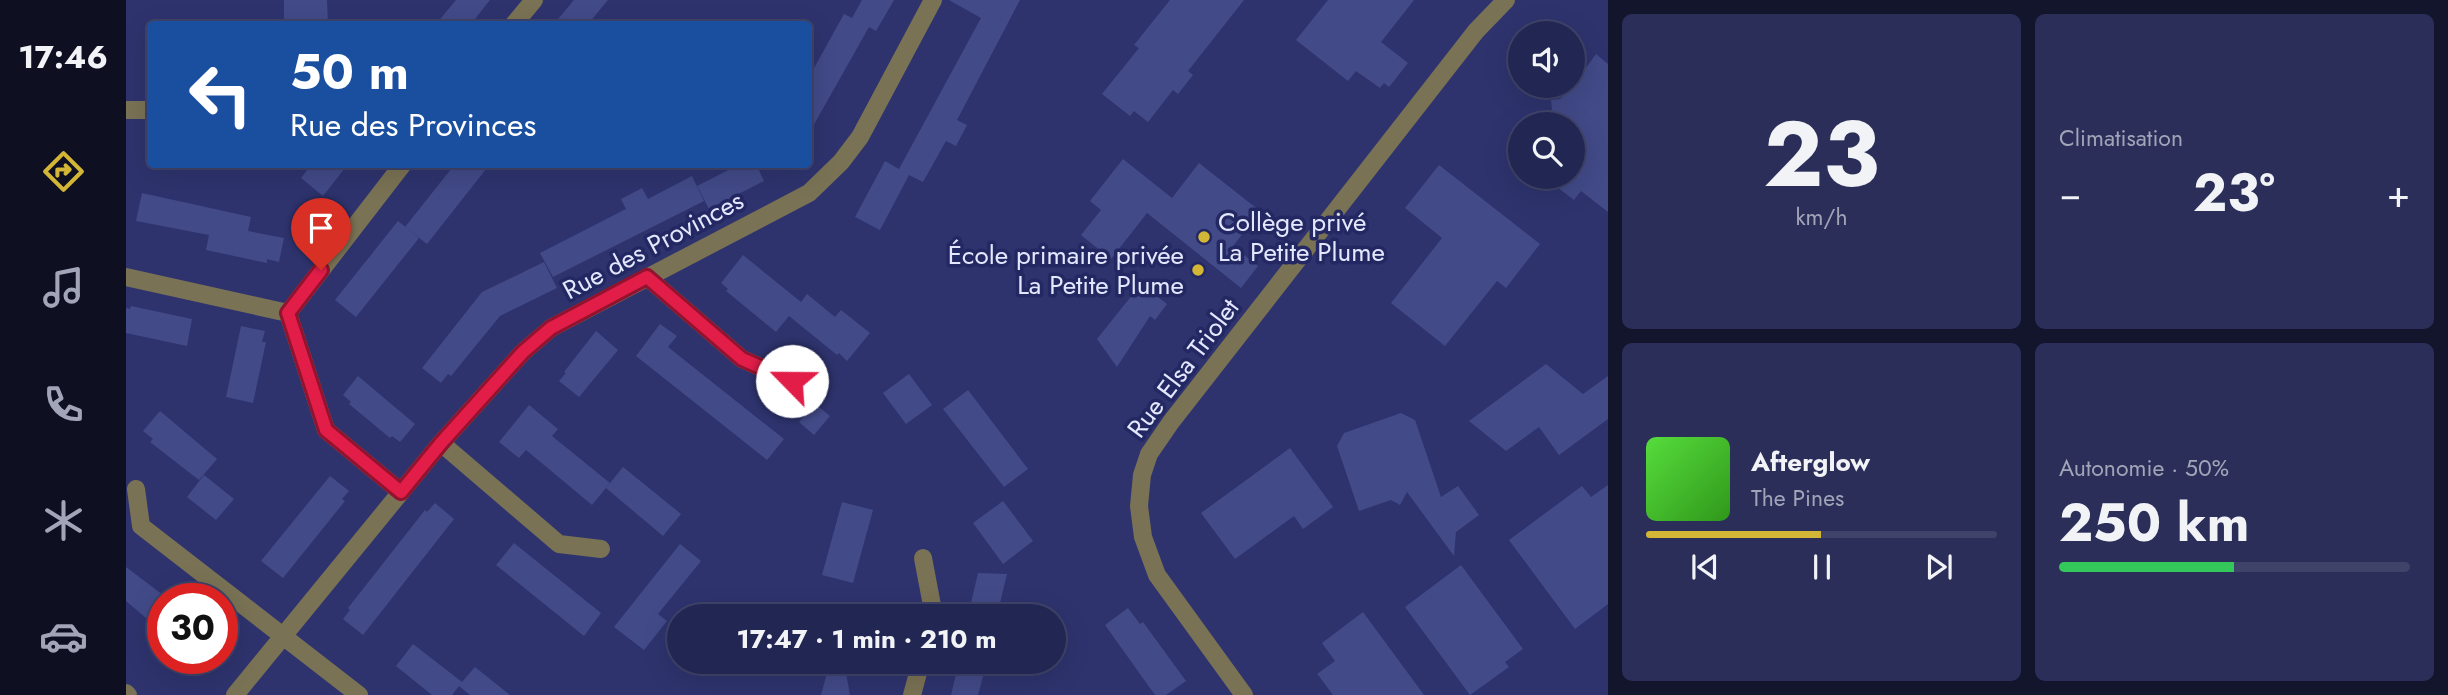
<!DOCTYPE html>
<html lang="fr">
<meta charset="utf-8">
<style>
body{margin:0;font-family:Jost,sans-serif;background:#2a2e59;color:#f1f3f6;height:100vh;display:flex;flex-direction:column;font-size:26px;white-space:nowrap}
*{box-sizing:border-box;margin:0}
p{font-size:23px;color:#a2a5b8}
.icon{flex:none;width:38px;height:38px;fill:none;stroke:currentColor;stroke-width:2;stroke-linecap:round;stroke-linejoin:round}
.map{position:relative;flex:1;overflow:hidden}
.sheet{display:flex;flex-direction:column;gap:14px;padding:14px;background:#13152d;width:840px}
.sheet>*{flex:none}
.top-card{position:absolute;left:21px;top:21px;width:665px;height:147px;border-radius:7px;box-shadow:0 7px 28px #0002,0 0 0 2px #3f4369;background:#1a4fa0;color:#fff;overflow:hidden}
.buttons{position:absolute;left:1382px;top:21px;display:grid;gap:14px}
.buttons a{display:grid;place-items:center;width:77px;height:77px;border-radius:50%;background:#222652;box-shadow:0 7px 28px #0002,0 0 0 2px #3f4369;font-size:35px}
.speed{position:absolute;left:21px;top:583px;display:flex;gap:14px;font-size:35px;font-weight:700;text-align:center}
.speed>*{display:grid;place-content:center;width:91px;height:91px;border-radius:50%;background:#222652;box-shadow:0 7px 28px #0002,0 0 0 2px #3f4369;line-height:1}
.speed .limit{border:10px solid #d22;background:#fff;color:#111}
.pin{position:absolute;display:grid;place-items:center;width:60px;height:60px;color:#fff;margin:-72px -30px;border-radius:50% 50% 50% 0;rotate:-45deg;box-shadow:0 0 7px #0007}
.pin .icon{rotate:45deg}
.me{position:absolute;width:77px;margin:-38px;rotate:293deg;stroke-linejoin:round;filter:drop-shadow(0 0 5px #0008)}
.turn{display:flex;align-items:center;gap:24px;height:147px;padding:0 28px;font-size:32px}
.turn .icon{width:91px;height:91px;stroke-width:2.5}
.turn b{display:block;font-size:49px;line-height:60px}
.big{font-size:52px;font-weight:700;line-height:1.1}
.sheet .tile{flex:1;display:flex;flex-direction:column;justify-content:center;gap:10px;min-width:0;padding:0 24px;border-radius:10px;background:#2a2e59}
.sheet .dial{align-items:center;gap:0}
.dial b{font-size:91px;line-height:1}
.song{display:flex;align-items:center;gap:21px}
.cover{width:84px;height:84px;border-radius:10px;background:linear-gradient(135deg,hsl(110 70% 55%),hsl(110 70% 35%))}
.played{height:7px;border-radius:4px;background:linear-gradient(90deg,#d3b635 50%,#3f4369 50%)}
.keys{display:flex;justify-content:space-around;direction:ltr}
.heat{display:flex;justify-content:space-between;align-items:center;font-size:38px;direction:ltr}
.charge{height:10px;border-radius:5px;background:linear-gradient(90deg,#34c759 50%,#3f4369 0)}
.sheet .tiles{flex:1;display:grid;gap:14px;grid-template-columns:repeat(2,1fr)}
.trip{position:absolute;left:541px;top:604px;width:399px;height:70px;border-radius:35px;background:#222652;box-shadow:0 7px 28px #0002,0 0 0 2px #3f4369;font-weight:700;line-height:70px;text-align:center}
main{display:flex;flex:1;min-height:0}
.menu{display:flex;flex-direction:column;width:126px;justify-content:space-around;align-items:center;background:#0e0f21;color:#a2a5b8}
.menu .icon{width:49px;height:49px}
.menu .active{color:#d3b635}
.menu b{font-size:32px;color:#f1f3f6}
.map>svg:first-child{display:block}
.building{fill:#424a88}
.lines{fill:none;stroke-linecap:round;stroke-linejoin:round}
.minor{stroke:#7a7254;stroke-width:18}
.tertiary{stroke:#7a7254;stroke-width:18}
.route-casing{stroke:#92132f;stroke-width:18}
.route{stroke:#e11d48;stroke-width:12}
.poi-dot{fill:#d3b635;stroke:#242862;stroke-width:2.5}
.labels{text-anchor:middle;stroke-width:7;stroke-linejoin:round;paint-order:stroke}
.poi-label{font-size:26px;fill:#e3e8fe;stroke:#242862;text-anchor:start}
.street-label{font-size:26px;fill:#e3e8fe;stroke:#242862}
</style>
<main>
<nav class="menu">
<b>17:46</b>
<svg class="icon active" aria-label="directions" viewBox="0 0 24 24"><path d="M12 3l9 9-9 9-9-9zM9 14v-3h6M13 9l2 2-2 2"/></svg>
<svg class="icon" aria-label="music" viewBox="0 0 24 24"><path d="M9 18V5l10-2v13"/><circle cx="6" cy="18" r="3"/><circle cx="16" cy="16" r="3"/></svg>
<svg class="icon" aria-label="phone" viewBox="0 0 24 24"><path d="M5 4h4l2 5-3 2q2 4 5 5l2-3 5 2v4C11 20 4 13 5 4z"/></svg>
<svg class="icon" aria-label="climate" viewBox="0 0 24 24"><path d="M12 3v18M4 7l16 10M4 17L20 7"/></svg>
<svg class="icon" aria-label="car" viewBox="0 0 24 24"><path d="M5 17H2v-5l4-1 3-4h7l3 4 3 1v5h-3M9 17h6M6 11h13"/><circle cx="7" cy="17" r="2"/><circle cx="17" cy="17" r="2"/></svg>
</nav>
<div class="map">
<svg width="1482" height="695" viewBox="0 0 1482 695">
<rect width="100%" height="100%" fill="#2e336e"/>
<g class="building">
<path d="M158,0H201L202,24H158Z"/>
<path d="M330,0H364L345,24H310Z"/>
<path d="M448,0H482L462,24H428Z"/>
<path d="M736,0H768L750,31L743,27L682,135V79L718,14L726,18Z"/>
<path d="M823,0H894L831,120L841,125L830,146L820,141L797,182L783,175L754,230L729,217L759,161L773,169L855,18Z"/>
<path d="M1044,0H1118L1062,71L1067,75L1052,94L1047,90L1022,122L1008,111L1004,116L976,94L1013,48L1008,45Z"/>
<path d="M1202,0H1288L1255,42L1282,63L1263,87L1258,83L1254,88L1230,71L1222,81L1170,40Z"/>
<path d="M1470,54L1482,64V212L1455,191L1448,200L1418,177H1447V124H1414L1426,109L1425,100L1434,99L1447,86Z"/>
<path d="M997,159L1046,198L1073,163L1134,211L1107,246L1132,266L1115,288L1021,213L985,259L955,235L975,210L964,201Z"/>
<path d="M186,164H222L197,196L175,178Z"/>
<path d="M329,164H364L301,244L279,227Z"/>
<path d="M614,164H630L638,181L583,209L571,186Z"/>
<path d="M1313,165L1414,244L1380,288L1371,281L1319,346L1265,303L1316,238L1279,208Z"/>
<path d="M566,176L578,201L427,277L414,253L500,209L495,199L516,188L522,199Z"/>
<path d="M16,193L125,217L122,231L158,238L153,262L141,259V263L80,250L83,235L10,221Z"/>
<path d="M272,221L293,238L230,317L209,300Z"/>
<path d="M617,255L675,302L681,294L709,317L715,310L744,333L721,361L713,353L711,355L663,316L650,332L600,291L602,289L595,283Z"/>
<path d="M418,262L431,288L374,316L325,376L322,374L315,383L296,368L356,292Z"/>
<path d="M1015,284L1041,304L1029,320L1024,316L991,367L971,339Z"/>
<path d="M5,306L66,319L61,346L0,333V308L4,309Z"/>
<path d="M534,324L551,336L542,347L658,439L641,460L510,356Z"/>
<path d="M115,326L139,331L136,342H140L127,403L100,397Z"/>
<path d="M470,331L492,350L453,397L433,381L440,373L438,372Z"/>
<path d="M1420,364L1457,394L1482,376V419L1433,455L1413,427L1380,451L1343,421Z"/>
<path d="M783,374L806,405L780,424L757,393Z"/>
<path d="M232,376L289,424L274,442L266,436L264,438L223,404L225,402L217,395Z"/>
<path d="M842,390L902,469L878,487L817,409Z"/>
<path d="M688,403L704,416L688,435L673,422Z"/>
<path d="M403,405L432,429L426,436L484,483L466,505L400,450L393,458L373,442Z"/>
<path d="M34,411L91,459L73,480L24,442L27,439L17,431Z"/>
<path d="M1275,413L1289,420L1315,497L1332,486L1353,515L1330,532L1328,556L1281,492L1274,505L1265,500L1233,511L1211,446L1218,433Z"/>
<path d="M1164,448L1207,507L1177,529L1168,516L1109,559L1075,513Z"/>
<path d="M497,467L555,514L537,536L480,488Z"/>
<path d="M78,475L108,499L90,520L61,497Z"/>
<path d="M204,476L223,491L216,499L219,501L157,578L135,561Z"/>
<path d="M1482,485V604L1449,629L1383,540L1456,486L1465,497Z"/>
<path d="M877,501L907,541L877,564L847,523Z"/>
<path d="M716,502L747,510L727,583L696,575Z"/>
<path d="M309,503L328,519L237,635L217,619L224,610L222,608L299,510L301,512Z"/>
<path d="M388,543L475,613L458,636L370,565Z"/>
<path d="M554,544L575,561L532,614L541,621L518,650L488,627Z"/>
<path d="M1335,565L1397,649L1379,662L1383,667L1344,695L1279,607Z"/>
<path d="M0,567L37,595V610L26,623L0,601Z"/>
<path d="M852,573L881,574L871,616H842Z"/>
<path d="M1002,608L1014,624L1017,622L1060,681L1040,695H1029L979,625Z"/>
<path d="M1237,612L1298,695H1207L1193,676L1191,674L1209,661L1196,643Z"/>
<path d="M287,644L336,682L349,667L384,695H344L333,686L326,695H306L270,666Z"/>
<path d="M704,662H718L724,695H695Z"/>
<path d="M833,662H861L852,695H825Z"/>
</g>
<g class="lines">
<g class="minor">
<path d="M388,24L408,0"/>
<path d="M0,110H24"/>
<path d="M0,277L162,313"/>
<path d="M521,277L616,359L666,381"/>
<path d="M315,443L433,544L475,549"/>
<path d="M10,489L15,526L233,695"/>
<path d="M275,492L200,430L162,313L277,164"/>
<path d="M797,558L808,616"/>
<path d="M109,695L315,443L397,352L425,328L683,193L715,162L734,137L807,0"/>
<path d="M786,695L795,662"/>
<path d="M1118,695L1031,575L1017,537L1013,506L1016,475L1023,454L1045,422L1350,31L1380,0"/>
</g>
<path class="tertiary" d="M0,693L2,695"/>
</g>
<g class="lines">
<defs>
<path id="route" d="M195,270L162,313L200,430L275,492L315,443L397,352L425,328L521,277L616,359L666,381"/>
</defs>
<use href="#route" class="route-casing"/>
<use href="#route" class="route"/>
</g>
<g class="poi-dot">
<circle cx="1078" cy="237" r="7"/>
<circle cx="1072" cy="270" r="7"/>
</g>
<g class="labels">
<g class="poi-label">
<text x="1092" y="231">Collège privé<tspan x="1092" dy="30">La Petite Plume</tspan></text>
<text x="1058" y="264" text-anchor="end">École primaire privée<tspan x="1058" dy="30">La Petite Plume</tspan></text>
</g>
<g class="street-label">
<text transform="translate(527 245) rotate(-28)" y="9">Rue des Provinces</text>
<text transform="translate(1057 368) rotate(-53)" y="9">Rue Elsa Triolet</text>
</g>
</g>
</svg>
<div class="buttons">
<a><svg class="icon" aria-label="sound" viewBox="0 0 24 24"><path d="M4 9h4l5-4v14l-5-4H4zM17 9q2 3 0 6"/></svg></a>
<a><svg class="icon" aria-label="search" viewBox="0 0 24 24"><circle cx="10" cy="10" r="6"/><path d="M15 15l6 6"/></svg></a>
</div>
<div class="speed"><div class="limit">30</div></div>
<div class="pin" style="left:195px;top:270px;background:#d93025"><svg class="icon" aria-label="arrive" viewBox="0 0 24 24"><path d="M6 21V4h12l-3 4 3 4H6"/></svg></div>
<svg class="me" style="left:666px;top:381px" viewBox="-20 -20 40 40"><circle r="19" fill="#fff"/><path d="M0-13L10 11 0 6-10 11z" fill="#e11d48"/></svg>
<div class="trip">17:47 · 1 min · 210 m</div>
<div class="top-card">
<div class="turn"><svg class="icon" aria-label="left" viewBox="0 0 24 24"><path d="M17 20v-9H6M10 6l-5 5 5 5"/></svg><div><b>50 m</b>Rue des Provinces</div></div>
</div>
</div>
<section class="sheet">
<div class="tiles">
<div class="tile dial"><b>23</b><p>km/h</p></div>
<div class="tile"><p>Climatisation</p>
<div class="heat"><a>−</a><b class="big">23°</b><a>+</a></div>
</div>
<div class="tile">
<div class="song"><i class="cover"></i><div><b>Afterglow</b><p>The Pines</p></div></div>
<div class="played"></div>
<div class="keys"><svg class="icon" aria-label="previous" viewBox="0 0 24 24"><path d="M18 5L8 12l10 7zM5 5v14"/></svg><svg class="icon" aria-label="pause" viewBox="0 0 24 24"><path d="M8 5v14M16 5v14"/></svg><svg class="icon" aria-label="next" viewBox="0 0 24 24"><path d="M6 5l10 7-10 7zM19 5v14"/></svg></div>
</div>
<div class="tile"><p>Autonomie · 50%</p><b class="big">250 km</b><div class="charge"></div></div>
</div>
</section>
</main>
